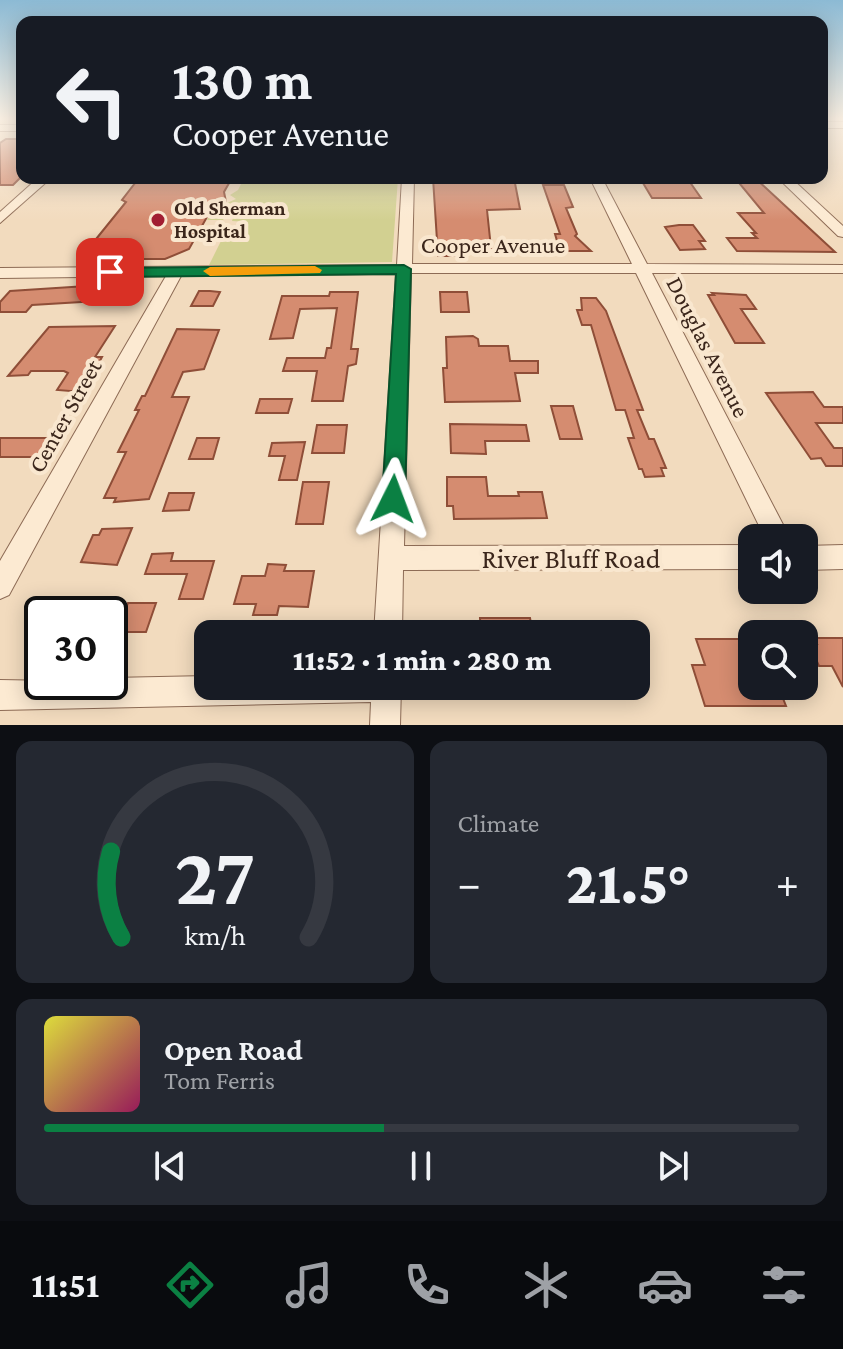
<!DOCTYPE html>
<meta charset="utf-8">
<style>
body{margin:0;font-family:"Crimson Pro",serif;background:#242831;color:#f1f3f6;height:100vh;display:flex;flex-direction:column;font-size:30px;white-space:nowrap}
*{box-sizing:border-box;margin:0}
p{font-size:26px;color:#9ea1a6}
.icon{flex:none;width:44px;height:44px;fill:none;stroke:currentColor;stroke-width:2;stroke-linecap:round;stroke-linejoin:round}
.map{position:relative;height:725px;overflow:hidden}
.sheet{display:flex;flex-direction:column;gap:16px;padding:16px;background:#0d0f14;flex:1}
.sheet>*{flex:none}
.hud{position:absolute;left:16px;top:16px;width:812px;height:168px;border-radius:16px;box-shadow:0 4px 20px #0003;background:#171b24;color:#f1f3f6;overflow:hidden}
.controls{position:absolute;left:738px;top:524px;display:grid;gap:16px}
.controls a{display:grid;place-items:center;width:80px;height:80px;border-radius:16px;background:#171b24;box-shadow:0 4px 20px #0003;font-size:40px}
.speed{position:absolute;left:24px;top:596px;display:flex;gap:16px;font-size:40px;font-weight:700;text-align:center}
.speed>*{display:grid;place-content:center;width:104px;height:104px;border-radius:50%;background:#171b24;box-shadow:0 4px 20px #0003;line-height:1}
.speed .limit{border:4px solid #111;border-radius:12px;background:#fff;color:#111}
.pin{position:absolute;display:grid;place-items:center;width:68px;height:68px;color:#fff;margin:-34px;border-radius:16px;box-shadow:0 4px 12px #0006}
.me{position:absolute;width:88px;margin:-44px;rotate:3deg;stroke-linejoin:round;filter:drop-shadow(0 0 6px #0008)}
.turn{display:flex;align-items:center;gap:28px;height:168px;padding:0 24px;font-size:36px}
.turn .icon{width:104px;height:104px;stroke-width:2.5}
.turn b{display:block;font-size:56px;line-height:68px}
.big{font-size:60px;font-weight:800;line-height:1.1}
.sheet .tile{flex:1;display:flex;flex-direction:column;justify-content:center;gap:12px;min-width:0;padding:0 28px;border-radius:16px;background:#242831}
.sheet .dial{align-items:center;gap:0}
.dial svg{height:208px;overflow:visible;fill:none;stroke:#363941;stroke-width:7;stroke-linecap:round;text-anchor:middle}
.dial text{fill:#f1f3f6;stroke:none}
.song{display:flex;align-items:center;gap:24px}
.cover{width:96px;height:96px;border-radius:12px;background:linear-gradient(135deg,hsl(60 70% 55%),hsl(330 70% 35%))}
.played{height:8px;border-radius:4px;background:linear-gradient(90deg,#0b8043 45%,#363941 45%)}
.keys{display:flex;justify-content:space-around;direction:ltr}
.heat{display:flex;justify-content:space-between;align-items:center;font-size:44px;direction:ltr}
.sheet .tiles{flex:1;display:grid;gap:16px;grid-template-columns:1fr 1fr}
.tile:last-child{grid-column:span 2}
.trip{position:absolute;left:194px;top:620px;width:456px;height:80px;border-radius:16px;background:#171b24;box-shadow:0 4px 20px #0003;font-weight:800;line-height:80px;text-align:center}
.dock{display:flex;height:128px;justify-content:space-around;align-items:center;background:#090b0e;color:#9ea1a6}
.dock .icon{width:56px;height:56px}
.dock .active{color:#0b8043}
.dock b{font-size:36px;color:#f1f3f6}
.map>svg:first-child{display:block}
.green{fill:#d2d091}
.building{fill:#d58c70;stroke:#8f4e38;stroke-width:2}
.lines{fill:none;stroke-linecap:round;stroke-linejoin:round}
.minor-casing{stroke:#8d6b55;stroke-width:2}
.minor{fill:#fcead2;fill-rule:evenodd}
.route{fill:#0b8043;stroke:#07532c;stroke-width:2}
.slow{fill:#f59e0b}
.poi-dot{fill:#a21e32;stroke:#f9e7cf;stroke-width:3}
.labels{text-anchor:middle;stroke-width:8;stroke-linejoin:round;paint-order:stroke}
.far-poi-label{font-size:20px;font-weight:bold;fill:#3b261b;stroke:#f9e7cf;text-anchor:start}
.street-label{font-size:24px;fill:#3b261b;stroke:#f9e7cf}
.near-street-label{font-size:28px;fill:#3b261b;stroke:#f9e7cf}
</style>
<div class="map">
<svg width="843" height="725" viewBox="0 0 843 725">
<rect width="100%" height="100%" fill="#f2dbbe"/>
<path class="green" d="M244,178H398L392,262L209,265L226,231L246,226L248,222L232,221L235,212H228L223,220H207L213,209L236,199L230,195L238,190Z"/>
<g class="building">
<path d="M6,139H22V176L13,185H0V143Z"/>
<path d="M139,178H232L224,192L226,202L212,208L189,249L165,259H99L88,249L126,202L122,200Z"/>
<path d="M433,178H514L520,209L487,210L491,248H464V256H438Z"/>
<path d="M640,178H687L701,198H652Z"/>
<path d="M735,178H755L835,252L737,251L727,238H757L752,233H756L738,213H764Z"/>
<path d="M543,185H564L573,207L566,208L577,234L575,236L591,251H560L555,234H560Z"/>
<path d="M679,225H693L705,241H699L705,249L680,250L665,227Z"/>
<path d="M87,286L106,289L98,301L32,305L26,312H0V302L10,291Z"/>
<path d="M199,291H210L220,292L213,306H191Z"/>
<path d="M330,292H358L351,349H358L356,364L348,366L343,401H312L317,371H283L287,358H325L327,348H331L337,308L300,309L293,338L270,339L282,296H329Z"/>
<path d="M440,292H467L469,312H441Z"/>
<path d="M712,293L746,295L756,309H741L764,343H735L708,295H714Z"/>
<path d="M581,298H596L606,311L643,410H637L649,439H654L666,468H661L664,476L645,477L642,469H639L628,438H634L625,410H616L591,325H582L577,310H582Z"/>
<path d="M115,326L95,357H102L83,392L57,390L68,373L64,371H31L28,375L8,376L49,327Z"/>
<path d="M177,329L219,330L204,369L183,372L172,397H189L149,499L114,502L116,498H104L126,452H118L139,410H135L142,396H145Z"/>
<path d="M473,336L478,339L479,346H508L510,361H538V373H515L520,401L445,402L443,368H447L446,337Z"/>
<path d="M813,392L824,407H843V423H816L834,448H843V466H826L821,458L811,459L766,393Z"/>
<path d="M260,399H292L288,413H256Z"/>
<path d="M551,406H573L582,439H560Z"/>
<path d="M450,424L526,425L529,441H485L486,454L451,453Z"/>
<path d="M317,425H347L344,453H312Z"/>
<path d="M0,438H56L44,457H0Z"/>
<path d="M197,438H219L213,459H189Z"/>
<path d="M305,442L297,480H279L285,456H269L272,443Z"/>
<path d="M447,477H486L488,496H519L518,492H542L547,518L454,519L453,506H447Z"/>
<path d="M303,482H329L323,524H296Z"/>
<path d="M169,493H194L189,510L163,511Z"/>
<path d="M132,528L117,565L81,562L93,535H99L102,529Z"/>
<path d="M173,553L171,561H214L203,599H179L187,574H145L152,554Z"/>
<path d="M268,564L286,565L284,571H314L308,607L279,606L277,615H253L256,604H234L242,576H265Z"/>
<path d="M64,598H95L89,614H56Z"/>
<path d="M128,603H156L146,632H117Z"/>
<path d="M480,618H530L533,634H481Z"/>
<path d="M814,638H843V687L832,666H819L809,644H817Z"/>
<path d="M696,639H752V686H778L786,706H705L692,665H705Z"/>
</g>
<g class="lines">
<defs>
<g id="minor">
<rect x="822" y="122" width="21" height="6"/>
<rect x="0" y="125" width="22" height="6"/>
<path d="M38,178H51L0,223V212Z"/>
<path d="M402,178H414L412,264H632L590,178H602L647,264L843,265V273H652L790,538H765L636,273H411L404,546L752,545V569L403,570L402,634H374L396,274L181,276L9,595L0,599V561L166,276L0,278V268L397,265Z"/>
<path d="M778,178H791L843,226V237L838,236Z"/>
<path d="M843,545V569L804,570V546Z"/>
<path d="M208,676V686H401L400,725H370L371,702L0,710V680L110,682V678Z"/>
</g>
</defs>
<use href="#minor" class="minor-casing"/>
<use href="#minor" class="minor"/>
</g>
<linearGradient id="sky" x2="0" y2="1"><stop stop-color="#8cbad4"/><stop offset="0.54" stop-color="#f9efe2"/><stop offset="1" stop-color="#f9efe2" stop-opacity="0"/></linearGradient>
<rect width="843" height="220" fill="url(#sky)"/>
<path class="route" d="M404,265L411,269L405,499L401,506L393,509L385,506L382,499L396,274L110,277L102,272L110,268Z"/>
<path class="slow" d="M315,266L322,270L320,273L210,276L203,271L210,267Z"/>
<circle class="poi-dot" cx="158" cy="220" r="8"/>
<g class="labels">
<g class="far-poi-label">
<text x="174" y="215">Old Sherman<tspan x="174" dy="23">Hospital</tspan></text>
</g>
<g class="street-label">
<text x="493" y="253">Cooper Avenue</text>
<text transform="translate(708 347) rotate(63)" y="8">Douglas Avenue</text>
<text transform="translate(65 416) rotate(-61)" y="8">Center Street</text>
</g>
<g class="near-street-label">
<text x="571" y="568">River Bluff Road</text>
</g>
</g>
</svg>
<div class="controls">
<a><svg class="icon" aria-label="sound" viewBox="0 0 24 24"><path d="M4 9h4l5-4v14l-5-4H4zM17 9q2 3 0 6"/></svg></a>
<a><svg class="icon" aria-label="search" viewBox="0 0 24 24"><circle cx="10" cy="10" r="6"/><path d="M15 15l6 6"/></svg></a>
</div>
<div class="speed"><div class="limit">30</div></div>
<div class="pin" style="left:110px;top:272px;background:#d93025"><svg class="icon" aria-label="arrive" viewBox="0 0 24 24"><path d="M6 21V4h12l-3 4 3 4H6"/></svg></div>
<svg class="me" style="left:393px;top:499px" viewBox="-20 -20 40 40"><path d="M0-17L14 15 0 8-14 15z" fill="#0b8043" stroke="#fff" stroke-width="4"/></svg>
<div class="trip">11:52 · 1 min · 280 m</div>
<div class="hud">
<div class="turn"><svg class="icon" aria-label="left" viewBox="0 0 24 24"><path d="M17 20v-9H6M10 6l-5 5 5 5"/></svg><div><b>130 m</b>Cooper Avenue</div></div>
</div>
</div>
<section class="sheet">
<div class="tiles">
<div class="tile dial"><svg viewBox="0 0 100 80">
<path d="M14 69A42 42 0 1 1 86 69"/>
<path d="M14 69A42 42 0 0 1 10 36" stroke="#0b8043"/>
<text x="50" y="56" font-size="32" font-weight="700">27</text>
<text x="50" y="72" font-size="11">km/h</text>
</svg></div>
<div class="tile"><p>Climate</p>
<div class="heat"><a>−</a><b class="big">21.5°</b><a>+</a></div>
</div>
<div class="tile">
<div class="song"><i class="cover"></i><div><b>Open Road</b><p>Tom Ferris</p></div></div>
<div class="played"></div>
<div class="keys"><svg class="icon" aria-label="previous" viewBox="0 0 24 24"><path d="M18 5L8 12l10 7zM5 5v14"/></svg><svg class="icon" aria-label="pause" viewBox="0 0 24 24"><path d="M8 5v14M16 5v14"/></svg><svg class="icon" aria-label="next" viewBox="0 0 24 24"><path d="M6 5l10 7-10 7zM19 5v14"/></svg></div>
</div>
</div>
</section>
<nav class="dock">
<b>11:51</b>
<svg class="icon active" aria-label="directions" viewBox="0 0 24 24"><path d="M12 3l9 9-9 9-9-9zM9 14v-3h6M13 9l2 2-2 2"/></svg>
<svg class="icon" aria-label="music" viewBox="0 0 24 24"><path d="M9 18V5l10-2v13"/><circle cx="6" cy="18" r="3"/><circle cx="16" cy="16" r="3"/></svg>
<svg class="icon" aria-label="phone" viewBox="0 0 24 24"><path d="M5 4h4l2 5-3 2q2 4 5 5l2-3 5 2v4C11 20 4 13 5 4z"/></svg>
<svg class="icon" aria-label="climate" viewBox="0 0 24 24"><path d="M12 3v18M4 7l16 10M4 17L20 7"/></svg>
<svg class="icon" aria-label="car" viewBox="0 0 24 24"><path d="M5 17H2v-5l4-1 3-4h7l3 4 3 1v5h-3M9 17h6M6 11h13"/><circle cx="7" cy="17" r="2"/><circle cx="17" cy="17" r="2"/></svg>
<svg class="icon" aria-label="filters" viewBox="0 0 24 24"><path d="M4 7h16M4 17h16"/><circle cx="9" cy="7" r="2"/><circle cx="15" cy="17" r="2"/></svg>
</nav>
